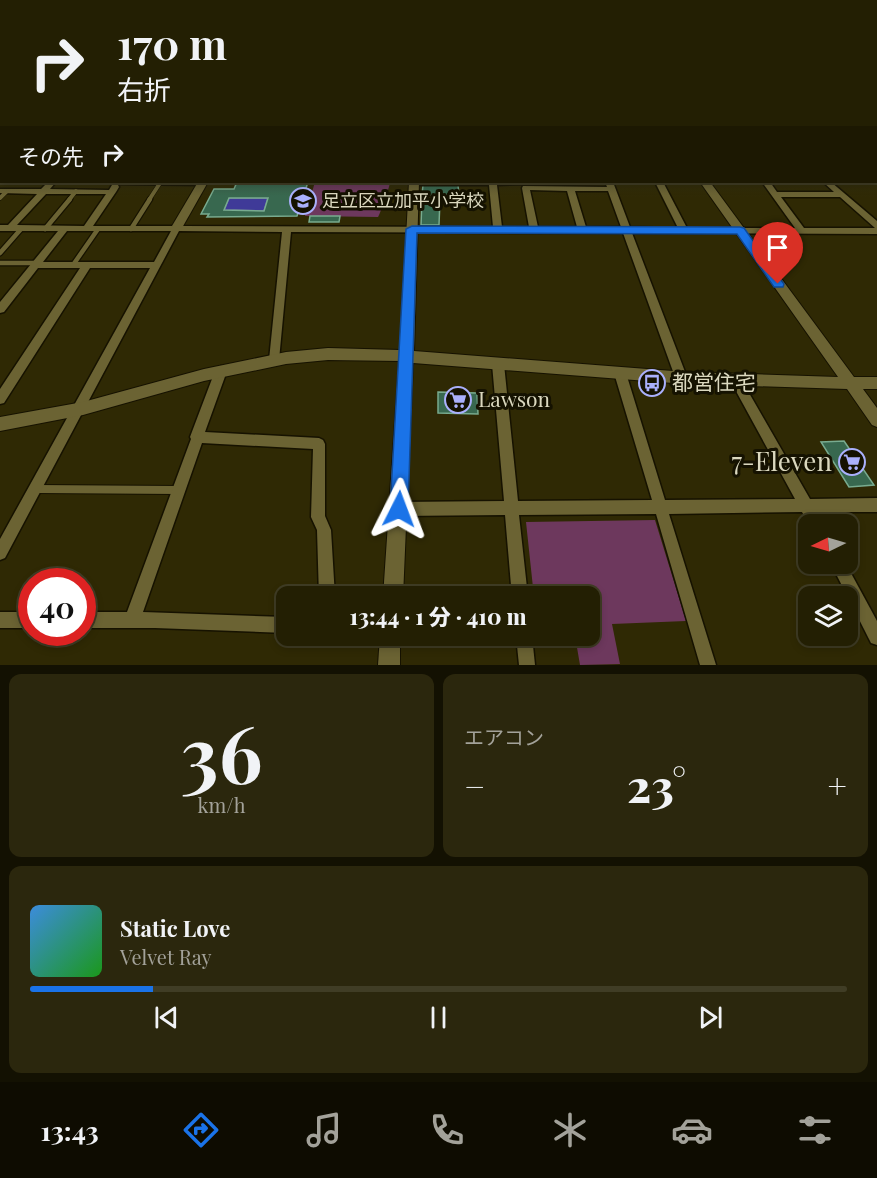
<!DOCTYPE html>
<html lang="ja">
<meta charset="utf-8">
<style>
body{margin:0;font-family:"Playfair Display","Noto Sans JP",serif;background:#2b270d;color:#f1f3f6;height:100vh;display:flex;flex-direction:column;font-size:22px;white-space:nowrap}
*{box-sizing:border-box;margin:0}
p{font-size:20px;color:#a3a29a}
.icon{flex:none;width:33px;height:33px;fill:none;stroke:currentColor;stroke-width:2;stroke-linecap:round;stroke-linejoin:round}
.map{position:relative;height:665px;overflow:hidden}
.panel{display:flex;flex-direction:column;gap:9px;padding:9px;background:#131102;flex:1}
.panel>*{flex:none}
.banner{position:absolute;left:0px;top:0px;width:878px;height:183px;box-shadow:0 3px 9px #0003,0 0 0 2px #403d25;background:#231f03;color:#f1f3f6;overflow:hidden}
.needle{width:39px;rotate:265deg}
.buttons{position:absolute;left:798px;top:514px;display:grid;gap:12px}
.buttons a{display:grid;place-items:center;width:60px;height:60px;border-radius:12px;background:#231f03;box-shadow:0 3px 9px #0003,0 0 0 2px #403d25;font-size:30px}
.speed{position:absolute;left:18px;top:568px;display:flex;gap:12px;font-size:30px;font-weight:700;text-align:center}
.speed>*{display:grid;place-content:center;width:78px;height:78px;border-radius:50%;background:#231f03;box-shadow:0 3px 9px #0003,0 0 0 2px #403d25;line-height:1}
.speed .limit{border:9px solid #d22;background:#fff;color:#111}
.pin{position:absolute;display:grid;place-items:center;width:51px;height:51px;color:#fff;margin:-62px -26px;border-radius:50% 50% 50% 0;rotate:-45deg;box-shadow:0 0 6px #0007}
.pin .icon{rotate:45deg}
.me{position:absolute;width:66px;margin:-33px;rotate:3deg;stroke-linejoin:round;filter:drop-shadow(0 0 4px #0008)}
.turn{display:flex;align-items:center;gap:21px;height:126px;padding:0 18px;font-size:27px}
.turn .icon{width:78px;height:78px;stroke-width:2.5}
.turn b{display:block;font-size:42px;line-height:51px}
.then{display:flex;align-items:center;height:57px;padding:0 18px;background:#0003;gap:12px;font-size:22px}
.big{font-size:45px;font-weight:800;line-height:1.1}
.panel .tile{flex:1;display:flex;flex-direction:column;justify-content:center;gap:9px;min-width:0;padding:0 21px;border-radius:12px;background:#2b270d}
.panel .dial{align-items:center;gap:0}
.dial b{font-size:78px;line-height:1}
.song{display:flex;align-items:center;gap:18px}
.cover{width:72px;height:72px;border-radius:9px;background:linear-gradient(135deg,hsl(210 70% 55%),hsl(120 70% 35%))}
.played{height:6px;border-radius:3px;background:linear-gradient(90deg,#1a73e8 15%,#403d25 15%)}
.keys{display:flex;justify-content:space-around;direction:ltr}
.heat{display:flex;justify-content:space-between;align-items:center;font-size:33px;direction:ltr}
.panel .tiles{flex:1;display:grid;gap:9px;grid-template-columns:1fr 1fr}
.tile:last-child{grid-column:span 2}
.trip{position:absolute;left:276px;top:586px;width:324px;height:60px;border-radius:12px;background:#231f03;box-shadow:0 3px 9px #0003,0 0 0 2px #403d25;font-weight:800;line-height:60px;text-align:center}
.dock{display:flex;height:96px;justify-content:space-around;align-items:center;background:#0e0c01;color:#a3a29a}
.dock .icon{width:42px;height:42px}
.dock .active{color:#1a73e8}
.dock b{font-size:27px;color:#f1f3f6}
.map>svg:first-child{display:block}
.green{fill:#6d385d}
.water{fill:#3f3a98;stroke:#6e69a4;stroke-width:1.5}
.building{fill:#38684f;stroke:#78ab8f;stroke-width:1.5;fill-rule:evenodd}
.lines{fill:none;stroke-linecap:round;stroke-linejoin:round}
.service-far2-casing{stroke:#161200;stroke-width:5}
.service-far1-casing{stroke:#161200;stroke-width:7}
.service-casing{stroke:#161200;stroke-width:10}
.minor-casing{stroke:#161200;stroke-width:3}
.tertiary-casing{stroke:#161200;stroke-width:2}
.service-far2{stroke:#6b6333;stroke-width:4}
.service-far1{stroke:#6b6333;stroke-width:4.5}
.service{stroke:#6b6333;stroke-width:8}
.minor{fill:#6b6333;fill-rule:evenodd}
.tertiary{fill:#6b6333;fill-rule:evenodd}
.route{fill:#1a73e8;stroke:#114b97;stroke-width:1.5}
.labels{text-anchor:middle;stroke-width:6;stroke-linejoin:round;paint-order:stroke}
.far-poi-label{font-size:18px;fill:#dbd8bf;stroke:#151201;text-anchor:start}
.poi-label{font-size:21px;fill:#dbd8bf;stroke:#151201;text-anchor:start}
.near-poi-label{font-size:26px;fill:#dbd8bf;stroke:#151201;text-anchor:end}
</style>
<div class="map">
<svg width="877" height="665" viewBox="0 0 877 665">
<rect width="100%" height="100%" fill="#2f2904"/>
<g class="green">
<path d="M315,182H390C390,186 380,214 378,217L305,216Z"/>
<path d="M655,520L686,621L612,624L620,664L580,665L575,636H590V597H534L526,522Z"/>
</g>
<path class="water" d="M229,198H268L264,211L224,210Z"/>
<g class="building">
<path d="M237,182H308L297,216L207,217L209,214H201L214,189H234ZM229,198H268L264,211L224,210Z"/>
<path d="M423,185H458L459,195H422Z"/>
<path d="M422,199H440L439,225H421Z"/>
<path d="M310,216H340L339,222H309Z"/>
<path d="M438,392L477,393L478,414L438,413Z"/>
<path d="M844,441L874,485L849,487L821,442Z"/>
</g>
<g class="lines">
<defs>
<g id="service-far2">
<path d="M0,198L7,191"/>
<path d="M69,200L76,191"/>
<path d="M149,200L160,183"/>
</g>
<g id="service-far1">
<path d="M45,229L70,199"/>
<path d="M131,229L150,199"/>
<path d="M0,253L21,229"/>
<path d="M0,263H37"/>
<path d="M73,265L98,229"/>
</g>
<path id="service" d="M36,489L178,490"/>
<g id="minor">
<rect x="0" y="142" width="2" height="4"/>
<rect x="876" y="149" width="1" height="4"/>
<rect x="0" y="172" width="2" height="6"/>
<rect x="876" y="175" width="1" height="5"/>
<path d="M48,182H56L50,189L109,190L112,185H118L119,187L116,192L93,226H174L178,223L182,226L493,227L489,185H414L410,183L411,182H529L525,184L497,185L502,227H529L522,188L523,186L607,187L605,182H613L630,227L678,228L655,182H663L687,228H795L762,182H770L777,192H834L823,182H831L877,221V234L632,233L687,377L685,380L681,382L677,380L675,377L623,233L291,232L279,360L278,363H270L269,360L282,232L179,231L5,558L0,560V539L150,268H90L4,403L0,404V389L80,268H38L4,312L0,313V302L58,231H0V225H8L37,194L0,193V189H41ZM530,190L567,191L577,227H538ZM575,191H608L621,227H586ZM46,194H106L84,226L17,225ZM781,197H840L875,228H804ZM67,231H171L154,262H43Z"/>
<path d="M115,182H205L206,183L202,185L119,184Z"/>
<path d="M498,359L502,361L504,364L518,501L652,500L614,373L616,370L620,368L624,370L626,373L665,500L795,499L731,382L733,379L737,377L741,379L810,499L877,498V512H817L824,525H809L802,512L669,514L716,665H700L656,514L519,515L528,597H512L505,515L399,516L394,514L392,509L394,504L399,502L504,501L492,364L494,361Z"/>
<path d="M221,366L225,368L227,371L205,432L319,438L323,440L325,444V516L331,530L335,597H319L317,530L311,517L313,449L202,443L143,612L286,617V633L155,628H82V612H127L191,439L190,437L215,371L217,368Z"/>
<path d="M831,564H846L877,621V645L871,643Z"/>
<rect x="0" y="612" width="32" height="16"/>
<path d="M516,636H532L535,665H519Z"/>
</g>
<g id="tertiary">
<path d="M198,182H208L182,228H174L172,226Z"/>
<path d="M409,182H419L414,351L686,372L838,377L700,182H710L854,377H877V389H863L877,408V427L872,425L847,389L686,384L413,363L403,597H383L399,361L328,360L286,364L204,381L83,415L0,431V417L83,402L204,369L286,352L328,348L400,350Z"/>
<path d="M380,636H400V665H378Z"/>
</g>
</defs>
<use href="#service-far2" class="service-far2-casing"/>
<use href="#service-far1" class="service-far1-casing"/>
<use href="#service" class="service-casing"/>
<use href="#minor" class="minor-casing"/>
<use href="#tertiary" class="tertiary-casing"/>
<use href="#service-far2" class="service-far2"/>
<use href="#service-far1" class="service-far1"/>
<use href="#service" class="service"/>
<use href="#minor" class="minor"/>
<use href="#tertiary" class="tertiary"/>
</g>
<linearGradient id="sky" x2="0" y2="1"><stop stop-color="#1a1702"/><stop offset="0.53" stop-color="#47493a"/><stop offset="1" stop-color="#47493a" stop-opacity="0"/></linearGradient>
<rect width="877" height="197" fill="url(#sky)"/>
<path class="route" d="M412,226L740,227L744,228L784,284L783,287H774L737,234L417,233L408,509L405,515L399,518L393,515L390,509L406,229Z"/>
<defs>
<symbol id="school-ring" viewBox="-11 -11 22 22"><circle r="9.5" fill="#151201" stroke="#aab0fc" stroke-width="1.5"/><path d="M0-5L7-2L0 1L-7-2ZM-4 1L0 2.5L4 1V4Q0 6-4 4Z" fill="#aab0fc"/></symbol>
<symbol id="bus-ring" viewBox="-11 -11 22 22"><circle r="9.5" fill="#151201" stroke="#aab0fc" stroke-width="1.5"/><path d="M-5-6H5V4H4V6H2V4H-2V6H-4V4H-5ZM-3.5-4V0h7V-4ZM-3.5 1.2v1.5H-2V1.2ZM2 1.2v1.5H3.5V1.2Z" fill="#aab0fc"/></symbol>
<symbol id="supermarket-ring" viewBox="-11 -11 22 22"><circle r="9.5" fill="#151201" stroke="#aab0fc" stroke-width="1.5"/><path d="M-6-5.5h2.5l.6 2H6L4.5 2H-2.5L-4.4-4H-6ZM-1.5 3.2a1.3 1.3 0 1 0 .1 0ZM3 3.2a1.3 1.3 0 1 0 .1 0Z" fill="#aab0fc"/></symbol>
</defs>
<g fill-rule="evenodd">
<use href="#school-ring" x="288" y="186" width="30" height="30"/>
<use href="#bus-ring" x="637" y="368" width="30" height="30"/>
<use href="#supermarket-ring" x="443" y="385" width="30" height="30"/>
<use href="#supermarket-ring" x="837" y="447" width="30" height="30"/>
</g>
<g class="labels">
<g class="far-poi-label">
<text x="322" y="207">足立区立加平小学校</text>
</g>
<g class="poi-label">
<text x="672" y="390">都営住宅</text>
<text x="478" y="407">Lawson</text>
</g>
<g class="near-poi-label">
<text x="832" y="471">7-Eleven</text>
</g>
</g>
</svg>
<div class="buttons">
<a><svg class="needle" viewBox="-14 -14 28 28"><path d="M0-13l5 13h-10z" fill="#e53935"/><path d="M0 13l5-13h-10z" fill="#a3a29a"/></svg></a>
<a><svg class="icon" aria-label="layers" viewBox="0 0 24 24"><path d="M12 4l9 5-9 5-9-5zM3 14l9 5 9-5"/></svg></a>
</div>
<div class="speed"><div class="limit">40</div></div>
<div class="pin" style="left:778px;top:284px;background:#d93025"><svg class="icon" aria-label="arrive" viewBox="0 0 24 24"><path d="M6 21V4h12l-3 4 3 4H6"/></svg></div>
<svg class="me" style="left:399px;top:509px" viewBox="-20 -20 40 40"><path d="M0-17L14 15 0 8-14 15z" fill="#1a73e8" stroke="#fff" stroke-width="4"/></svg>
<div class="trip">13:44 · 1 分 · 410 m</div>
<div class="banner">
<div class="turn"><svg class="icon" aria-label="right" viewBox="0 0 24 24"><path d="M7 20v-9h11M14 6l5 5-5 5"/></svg><div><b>170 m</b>右折</div></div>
<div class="then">その先<svg class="icon" aria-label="right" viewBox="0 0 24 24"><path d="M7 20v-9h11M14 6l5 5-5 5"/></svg></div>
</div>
</div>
<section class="panel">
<div class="tiles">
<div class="tile dial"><b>36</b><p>km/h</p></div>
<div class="tile"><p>エアコン</p>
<div class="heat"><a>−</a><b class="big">23°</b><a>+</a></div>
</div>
<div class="tile">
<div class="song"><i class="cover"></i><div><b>Static Love</b><p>Velvet Ray</p></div></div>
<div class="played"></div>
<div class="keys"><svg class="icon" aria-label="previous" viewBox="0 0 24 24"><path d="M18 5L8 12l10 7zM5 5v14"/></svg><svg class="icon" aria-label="pause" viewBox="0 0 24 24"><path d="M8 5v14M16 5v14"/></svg><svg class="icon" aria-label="next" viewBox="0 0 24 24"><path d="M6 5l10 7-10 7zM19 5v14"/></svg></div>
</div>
</div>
</section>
<nav class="dock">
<b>13:43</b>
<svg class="icon active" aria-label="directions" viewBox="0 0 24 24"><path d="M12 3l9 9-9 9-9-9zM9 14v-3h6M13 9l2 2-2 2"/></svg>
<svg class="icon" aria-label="music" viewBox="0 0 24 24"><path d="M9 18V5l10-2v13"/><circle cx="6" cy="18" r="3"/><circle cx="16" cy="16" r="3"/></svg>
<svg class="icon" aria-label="phone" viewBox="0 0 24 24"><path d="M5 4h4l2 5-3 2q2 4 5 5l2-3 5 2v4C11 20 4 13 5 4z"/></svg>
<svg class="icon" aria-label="climate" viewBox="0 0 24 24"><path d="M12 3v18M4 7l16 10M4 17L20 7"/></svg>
<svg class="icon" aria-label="car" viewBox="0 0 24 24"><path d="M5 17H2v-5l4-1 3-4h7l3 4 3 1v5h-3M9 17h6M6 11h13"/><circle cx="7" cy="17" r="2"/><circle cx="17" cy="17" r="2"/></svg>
<svg class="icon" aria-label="filters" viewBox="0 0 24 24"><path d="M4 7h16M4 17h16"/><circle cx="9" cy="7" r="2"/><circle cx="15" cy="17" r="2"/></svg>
</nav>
